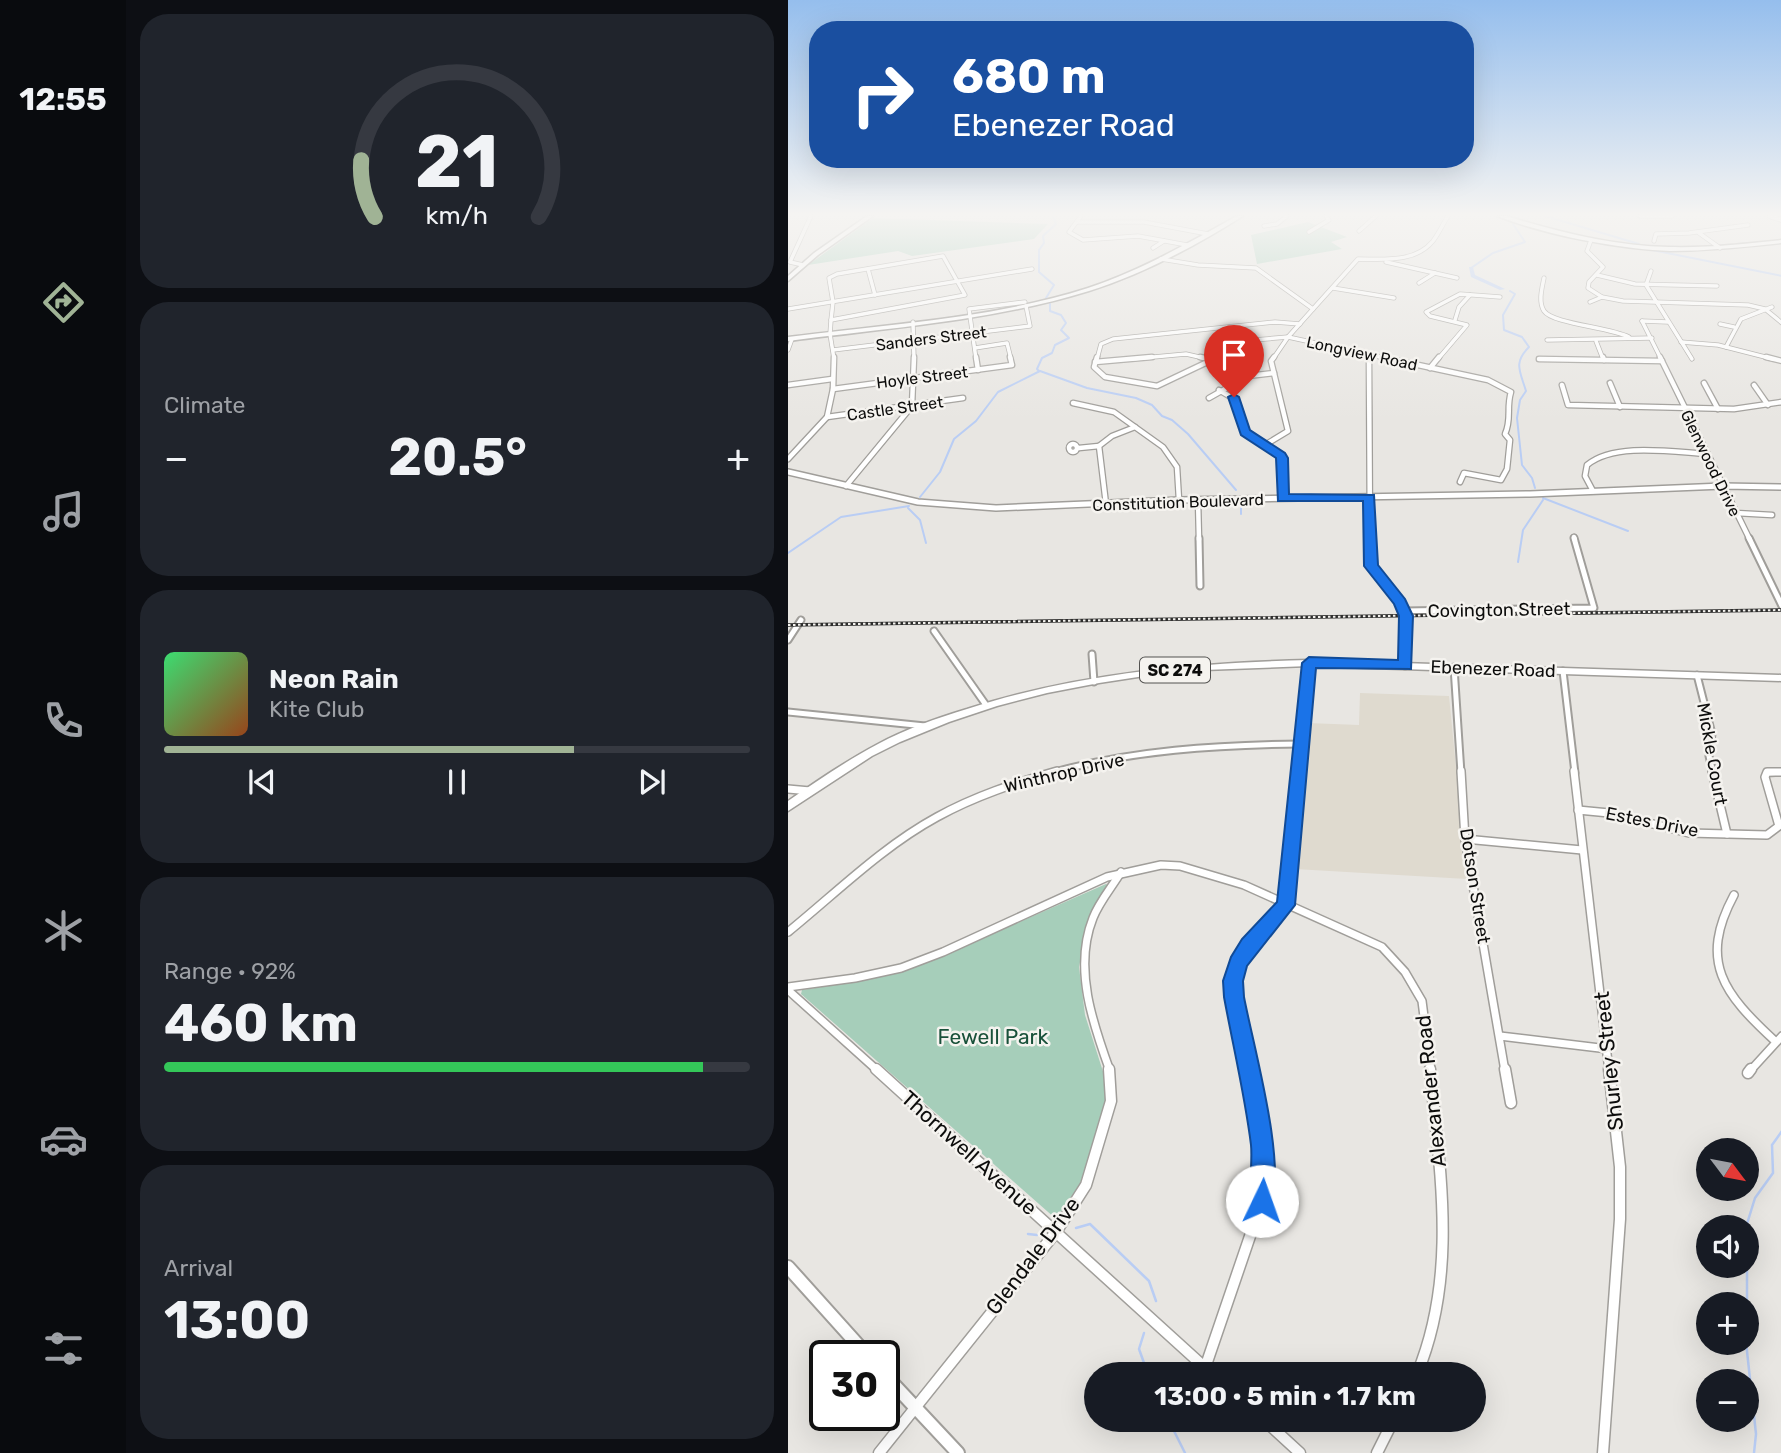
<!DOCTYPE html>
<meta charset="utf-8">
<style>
body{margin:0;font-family:Rubik,sans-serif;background:#20242c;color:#f1f3f6;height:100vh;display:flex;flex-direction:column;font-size:26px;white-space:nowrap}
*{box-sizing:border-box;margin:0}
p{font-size:23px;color:#9ea1a6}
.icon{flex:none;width:38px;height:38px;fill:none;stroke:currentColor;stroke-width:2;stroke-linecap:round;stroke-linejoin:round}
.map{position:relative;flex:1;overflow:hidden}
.details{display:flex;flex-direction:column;gap:14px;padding:14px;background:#0d0f14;width:662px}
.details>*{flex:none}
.top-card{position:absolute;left:21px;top:21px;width:665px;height:147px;border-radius:28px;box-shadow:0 7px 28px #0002;background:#1a4fa0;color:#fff;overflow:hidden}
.needle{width:46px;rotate:122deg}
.controls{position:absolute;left:908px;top:1138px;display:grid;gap:14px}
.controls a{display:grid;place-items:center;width:63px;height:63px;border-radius:50%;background:#171b24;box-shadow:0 7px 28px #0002;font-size:35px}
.speed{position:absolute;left:21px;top:1340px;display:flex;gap:14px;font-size:35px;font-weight:700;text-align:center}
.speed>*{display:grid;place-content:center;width:91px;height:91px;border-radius:50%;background:#171b24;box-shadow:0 7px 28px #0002;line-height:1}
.speed .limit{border:4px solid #111;border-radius:10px;background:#fff;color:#111}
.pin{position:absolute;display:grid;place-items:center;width:60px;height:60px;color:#fff;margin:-72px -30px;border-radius:50% 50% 50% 0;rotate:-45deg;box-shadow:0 0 7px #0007}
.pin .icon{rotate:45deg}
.me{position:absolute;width:77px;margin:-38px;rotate:3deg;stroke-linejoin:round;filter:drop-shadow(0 0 5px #0008)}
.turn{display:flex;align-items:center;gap:24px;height:147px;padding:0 28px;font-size:32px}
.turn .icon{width:91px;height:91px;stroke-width:2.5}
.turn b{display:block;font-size:49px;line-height:60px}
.big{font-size:52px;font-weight:700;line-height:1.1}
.details .tile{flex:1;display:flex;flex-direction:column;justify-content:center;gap:10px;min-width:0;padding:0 24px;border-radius:28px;background:#20242c}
.details .dial{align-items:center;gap:0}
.dial svg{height:182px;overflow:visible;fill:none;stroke:#363941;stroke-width:7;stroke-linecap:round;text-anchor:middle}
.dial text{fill:#f1f3f6;stroke:none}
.song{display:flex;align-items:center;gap:21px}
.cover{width:84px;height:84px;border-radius:10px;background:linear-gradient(135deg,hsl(140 70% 55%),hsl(20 70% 35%))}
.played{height:7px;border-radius:4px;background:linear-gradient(90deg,#a0b395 70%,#363941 70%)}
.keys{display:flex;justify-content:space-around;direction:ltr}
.heat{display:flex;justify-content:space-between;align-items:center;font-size:38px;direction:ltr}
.charge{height:10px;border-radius:5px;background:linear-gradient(90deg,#34c759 92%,#363941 0)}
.trip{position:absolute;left:296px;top:1362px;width:402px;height:70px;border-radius:35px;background:#171b24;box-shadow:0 7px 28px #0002;font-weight:700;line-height:70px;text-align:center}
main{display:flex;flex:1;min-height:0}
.tab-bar{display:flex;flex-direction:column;width:126px;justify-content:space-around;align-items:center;background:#090b0e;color:#9ea1a6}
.tab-bar .icon{width:49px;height:49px}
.tab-bar .current{color:#a0b395}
.tab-bar b{font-size:32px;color:#f1f3f6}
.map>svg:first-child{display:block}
.built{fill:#dfdacf}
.green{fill:#a6ceba}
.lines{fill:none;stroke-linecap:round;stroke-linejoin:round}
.stream-far1{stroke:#b9cdf4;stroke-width:2}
.stream{stroke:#b9cdf4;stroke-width:2.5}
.river{fill:#b9cdf4;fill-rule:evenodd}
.street-far4-casing{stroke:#a09e9a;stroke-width:5}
.street-far3-casing{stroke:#a09e9a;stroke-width:7}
.street-far2-casing{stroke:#a09e9a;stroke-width:9}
.street-far1-casing{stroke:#a09e9a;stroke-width:10}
.street-casing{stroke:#a09e9a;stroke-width:13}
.secondary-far2-casing{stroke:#a09e9a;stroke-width:6}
.secondary-far1-casing{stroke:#a09e9a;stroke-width:8}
.secondary-casing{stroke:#a09e9a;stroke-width:16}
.primary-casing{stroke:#a09e9a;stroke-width:3}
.street-far4{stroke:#fff;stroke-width:3.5}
.street-far3{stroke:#fff;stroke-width:4.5}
.street-far2{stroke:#fff;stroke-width:5}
.street-far1{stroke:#fff;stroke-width:7}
.street{stroke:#fff;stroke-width:10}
.secondary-far2{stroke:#fff;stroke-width:4.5}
.secondary-far1{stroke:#fff;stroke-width:5}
.secondary{stroke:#fff;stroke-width:12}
.primary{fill:#fff;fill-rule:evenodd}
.rail-casing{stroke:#2d2d2c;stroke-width:3.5}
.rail{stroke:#f5f3ef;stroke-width:2;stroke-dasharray:2.5;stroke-linecap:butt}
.route{fill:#1a73e8;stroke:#114b97;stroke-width:2}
.labels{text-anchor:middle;stroke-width:5;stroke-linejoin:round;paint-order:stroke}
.far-street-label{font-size:16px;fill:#0d0d0c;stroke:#f5f3ef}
.shield{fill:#f5f3ef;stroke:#535250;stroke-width:2}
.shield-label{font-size:16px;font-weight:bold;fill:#0d0d0c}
.street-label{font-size:18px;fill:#0d0d0c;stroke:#f5f3ef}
.near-park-label{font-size:21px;fill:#19513a;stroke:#f5f3ef}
.near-street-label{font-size:21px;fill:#0d0d0c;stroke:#f5f3ef}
</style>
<main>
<nav class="tab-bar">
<b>12:55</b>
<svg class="icon current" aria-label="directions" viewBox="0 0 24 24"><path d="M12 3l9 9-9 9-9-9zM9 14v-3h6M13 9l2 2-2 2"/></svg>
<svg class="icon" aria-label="music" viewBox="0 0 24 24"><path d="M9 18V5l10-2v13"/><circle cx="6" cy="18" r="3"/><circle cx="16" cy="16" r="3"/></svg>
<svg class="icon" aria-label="phone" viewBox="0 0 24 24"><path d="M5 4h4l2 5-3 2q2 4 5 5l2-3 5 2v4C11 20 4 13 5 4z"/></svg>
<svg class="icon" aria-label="climate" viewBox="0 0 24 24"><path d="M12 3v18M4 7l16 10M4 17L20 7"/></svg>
<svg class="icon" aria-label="car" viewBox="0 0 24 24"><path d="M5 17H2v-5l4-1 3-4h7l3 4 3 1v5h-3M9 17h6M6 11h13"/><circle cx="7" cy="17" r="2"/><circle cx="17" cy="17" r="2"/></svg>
<svg class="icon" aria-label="filters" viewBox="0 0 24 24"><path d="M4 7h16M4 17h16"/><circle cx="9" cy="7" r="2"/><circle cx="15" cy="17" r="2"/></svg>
</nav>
<section class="details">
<div class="tile dial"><svg viewBox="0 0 100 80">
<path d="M14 69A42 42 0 1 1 86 69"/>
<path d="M14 69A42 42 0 0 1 8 44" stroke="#a0b395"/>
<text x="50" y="56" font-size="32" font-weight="700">21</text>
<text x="50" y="72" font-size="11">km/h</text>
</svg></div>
<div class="tile"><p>Climate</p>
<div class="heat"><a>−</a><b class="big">20.5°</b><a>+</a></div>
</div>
<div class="tile">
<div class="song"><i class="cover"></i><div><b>Neon Rain</b><p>Kite Club</p></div></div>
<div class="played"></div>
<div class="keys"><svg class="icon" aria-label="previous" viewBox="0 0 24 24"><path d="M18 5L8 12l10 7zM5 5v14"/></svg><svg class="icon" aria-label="pause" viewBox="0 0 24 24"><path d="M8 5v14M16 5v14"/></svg><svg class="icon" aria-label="next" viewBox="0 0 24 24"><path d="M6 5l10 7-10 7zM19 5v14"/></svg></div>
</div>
<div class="tile"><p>Range · 92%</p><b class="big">460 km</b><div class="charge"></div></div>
<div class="tile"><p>Arrival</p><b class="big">13:00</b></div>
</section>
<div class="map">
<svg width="994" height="1453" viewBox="0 0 994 1453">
<rect width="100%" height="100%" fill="#e8e6e2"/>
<path class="built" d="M572,693L661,696L679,879L507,869L520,723L571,725Z"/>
<g class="green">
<path d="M85,218L260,224L246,239L124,256L110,251L20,265Z"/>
<path d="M520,222L559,237L543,242L554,249L469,264L463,235Z"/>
<path d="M318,884L321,886L301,917L291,967L297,1015L318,1081L317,1102L292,1184L268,1219L13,994L14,990L67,982L114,971L159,954Z"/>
</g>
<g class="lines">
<g class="stream-far1">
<path d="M730,216V219"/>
<path d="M757,216L851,244"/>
<path d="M864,250L994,276"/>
<path d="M683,268L705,253L737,242L725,224"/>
<path d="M722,291L727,294L715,315L716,330L734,337L741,347C725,363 732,371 738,391L732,400L729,418L734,465L744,478L747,488"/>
<path d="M258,298L266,285L251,272V250L256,243L255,236L268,224L265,216"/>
<path d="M251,371L249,369L254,358L264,353L267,345L281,338L273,330L278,323L273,315L262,311V304"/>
<path d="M132,497L152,472L166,439L188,421L210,392L252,371L299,388L348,398L364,405L374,416L384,420L400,434L448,490"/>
<path d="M755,498L840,531"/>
<path d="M453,506V514"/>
<path d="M120,508L132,520L138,543"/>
<path d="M0,553L53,517L121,506"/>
<path d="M730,562L735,530L755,500"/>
</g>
<g class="stream">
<path d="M958,1227L967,1198L985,1173L984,1145L994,1131"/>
<path d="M288,1228L302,1224L361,1281L368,1301"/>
<path d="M240,1234L249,1235"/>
<path d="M959,1265V1312"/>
<path d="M356,1333L351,1349L360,1374"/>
<path d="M958,1342L968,1434L966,1453"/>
<path d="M380,1419L397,1453"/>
</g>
<path class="river" d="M681,267H685L687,275L717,289L712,290L683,277Z"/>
<defs>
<g id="street-far4">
<path d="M293,216L281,232L295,240L350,236L399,245"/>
<path d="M852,216H884"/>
<path d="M289,222H356L420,234"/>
<path d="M476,226L489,224L499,216"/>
<path d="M571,231L588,216"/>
<path d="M521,232L541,220L538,216"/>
<path d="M911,233L932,248"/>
<path d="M803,240L799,251L815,267L801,282L800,288L814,297L835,301L960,305L977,309L994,323"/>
<path d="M866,241L868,234L901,233L960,225"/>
<path d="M365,248L376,241"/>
<path d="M155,256L177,295L43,320L45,302L41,278L49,274Z"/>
<path d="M373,259L410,265L468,268L525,309L500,337L601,359"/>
<path d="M598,262L669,278"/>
<path d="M15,265L2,262L23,216"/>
<path d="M80,269L87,295"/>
<path d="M863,271L858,285L904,359"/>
<path d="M809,275L847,284L929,286"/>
<path d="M756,278C754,288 750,302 756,311C765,324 821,327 841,337"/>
<path d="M631,283L647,273"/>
<path d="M545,288L606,298"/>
<path d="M802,302L814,297"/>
<path d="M0,309L244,269"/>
<path d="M525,309L570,259C596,259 627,263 645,241C651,233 655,224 660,216"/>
<path d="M43,320L42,334L46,359"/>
<path d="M667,320L671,307L682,295"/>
<path d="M854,321L873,359"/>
<path d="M854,321L880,322"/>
<path d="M125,322L126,359"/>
<path d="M932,324L946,327"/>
<path d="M759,340L864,338"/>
<path d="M808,341L815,359"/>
<path d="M893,342L930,345L985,359"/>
<path d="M938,347L953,319L984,307"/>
<path d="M187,348L219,343L223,359"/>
<path d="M0,350L4,339"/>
<path d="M45,350L242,326L238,306"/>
<path d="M581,355V359"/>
<path d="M188,359L181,309L237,302"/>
<path d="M309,359L313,344L325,339L487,322L512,324"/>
<path d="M344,359L398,354L420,359"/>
<path d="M427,359L466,340L500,337"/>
<path d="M485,359L500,337"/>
<path d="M650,359L679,325L642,316L638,312L672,294L712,297"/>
</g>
<g id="street-far3">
<path d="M188,357L190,370"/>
<path d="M309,357L306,367L317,377L369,386L430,357"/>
<path d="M412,357L426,360"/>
<path d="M581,357L582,540"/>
<path d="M593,357L700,380L723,392C718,408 724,419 717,434L722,440L719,469L713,480L676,473L672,482"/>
<path d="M815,357L816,360"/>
<path d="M872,357L962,540"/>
<path d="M978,357L994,361"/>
<path d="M751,359L874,361"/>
<path d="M307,362L364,357"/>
<path d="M642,368L651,357"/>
<path d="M822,383L832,407"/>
<path d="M916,383L930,409"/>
<path d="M0,385L44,379"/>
<path d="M774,385L780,405L946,409L994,402"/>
<path d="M966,385L980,405"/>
<path d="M45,389L224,365L222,357"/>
<path d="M431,390L448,400L457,432L491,453L494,458L495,498"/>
<path d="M421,398L460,376L486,373"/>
<path d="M285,403L326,412L375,447L389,467L391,500"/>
<path d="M39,417L175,398"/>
<circle cx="285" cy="448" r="4"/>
<path d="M477,445L500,431L483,361L486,357"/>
<path d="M291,448L311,446"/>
<path d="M0,459L39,417L45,389L46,357"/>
<path d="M58,486L124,406L126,357"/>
<path d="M805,491L797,476L799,465C826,442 885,452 919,454"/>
<path d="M410,500L411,540"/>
<path d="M318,504L311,446L324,436L347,427"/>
<path d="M948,513L984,515"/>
<path d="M786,537L787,540"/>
</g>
<g id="street-far2">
<path d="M411,538L412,586"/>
<path d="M582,538V561L586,571L617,611V666"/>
<path d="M961,538L994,606"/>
<path d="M617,611L806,608L786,538"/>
<path d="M146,631L198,705"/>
<path d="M0,640L13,620"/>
<path d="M304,654L306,682"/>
<path d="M666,667L673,773"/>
<path d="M775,671L787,773"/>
<path d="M909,675L924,734L921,756L925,773"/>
<path d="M0,712L137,726"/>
<path d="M263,773C344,750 429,745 513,744"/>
<path d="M511,773L521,663"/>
<path d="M979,773L994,772"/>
</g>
<g id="street-far1">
<path d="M673,771L677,839L717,1071"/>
<path d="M786,771L821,1071"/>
<path d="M924,771L939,834"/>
<path d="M0,789L22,791"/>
<path d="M790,810L821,813L901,833L979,835L991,826L977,777L979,772H994"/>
<path d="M677,839L794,850"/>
<path d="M946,895C910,962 936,994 987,1041"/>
<path d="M0,932C48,893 94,847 149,817C187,796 227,783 269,771"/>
<path d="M0,987L67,978L113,968L155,952L319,877L373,865L392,866L456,885L594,947L617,972L634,1001L643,1071"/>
<path d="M0,990L90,1071"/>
<path d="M712,1036L820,1049"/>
<path d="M322,1071C305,1024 285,968 305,918C311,902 324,887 333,872"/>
<path d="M461,1071L445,981L450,963L461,945L498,905L511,771"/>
<path d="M962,1071L994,1036"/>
</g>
<g id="street">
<path d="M88,1069L424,1374"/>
<path d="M717,1069L723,1103"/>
<path d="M960,1073L963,1069"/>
<path d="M417,1368L474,1201V1150L461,1069"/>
<path d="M629,1374C670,1275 652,1173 642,1069"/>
<path d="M475,1419L512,1453"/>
<path d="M91,1453L268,1232L298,1185L323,1101L321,1069"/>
<path d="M589,1453L606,1419"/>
<path d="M815,1453L832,1219V1167L821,1069"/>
</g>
<path id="secondary-far2" d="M982,216L994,220"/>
<path id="secondary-far1" d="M0,472L130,502L208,508L391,500L742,494L935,486L994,487"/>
<g id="secondary">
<path d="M0,1267L80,1356"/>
<path d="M96,1374L170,1453"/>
</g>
<g id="primary">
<path d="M79,216H85L30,255L0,281V276L26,253Z"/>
<path d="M449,216H455C409,245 353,275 301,291C204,321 101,328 0,341V337C100,324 203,319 300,288C352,271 400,243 449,216Z"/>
<path d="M709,216H718C771,232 826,246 881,247C919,248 956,244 994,240V243C956,247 919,251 882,251C829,249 758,235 709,216Z"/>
<path d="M521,660L994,675V681L521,666L416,670L363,675L311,683L259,693L209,706L161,722L112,742L84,756L0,811V801C29,781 58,761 90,744C118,729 149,718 179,709C290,673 405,663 521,660Z"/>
</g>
</defs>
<use href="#street-far4" class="street-far4-casing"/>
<use href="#street-far3" class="street-far3-casing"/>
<use href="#street-far2" class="street-far2-casing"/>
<use href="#street-far1" class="street-far1-casing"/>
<use href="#street" class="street-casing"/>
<use href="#secondary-far2" class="secondary-far2-casing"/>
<use href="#secondary-far1" class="secondary-far1-casing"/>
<use href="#secondary" class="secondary-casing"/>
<use href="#primary" class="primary-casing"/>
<use href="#street-far4" class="street-far4"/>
<use href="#street-far3" class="street-far3"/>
<use href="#street-far2" class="street-far2"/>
<use href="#street-far1" class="street-far1"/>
<use href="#street" class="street"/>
<use href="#secondary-far2" class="secondary-far2"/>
<use href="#secondary-far1" class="secondary-far1"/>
<use href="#secondary" class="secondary"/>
<use href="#primary" class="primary"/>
<defs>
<path id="rail" d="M0,625L994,610"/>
</defs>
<use href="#rail" class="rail-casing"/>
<use href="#rail" class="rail"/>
</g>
<linearGradient id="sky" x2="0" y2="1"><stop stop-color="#95beed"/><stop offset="0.51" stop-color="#f5f4f2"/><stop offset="1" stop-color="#f5f4f2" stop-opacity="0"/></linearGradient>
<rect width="994" height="420" fill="url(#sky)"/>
<path class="route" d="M446,394L451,397L462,430L497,453L500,458L501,494L586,495L590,565L617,599L625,616L623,669L528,668L507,905L459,966L455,981L456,997C465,1045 500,1167 482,1209L474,1212L466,1209C459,1194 465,1164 463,1145C457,1096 445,1046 436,997L435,981L443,957L454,939L489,902L514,663L521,657L610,660L611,616L606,604L576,566L575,501H490L488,458L453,435L440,397Z"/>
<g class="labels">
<g class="far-street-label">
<text transform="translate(143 338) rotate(-7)" y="6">Sanders Street</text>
<text transform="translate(574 353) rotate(12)" y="6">Longview Road</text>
<text transform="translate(134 377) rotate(-7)" y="6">Hoyle Street</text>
<text transform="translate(107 408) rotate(-8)" y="6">Castle Street</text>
<text transform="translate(923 463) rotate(64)" y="6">Glenwood Drive</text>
<text transform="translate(390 502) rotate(-2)" y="6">Constitution Boulevard</text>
</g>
<rect class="shield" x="352" y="657.5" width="70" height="25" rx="5"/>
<g class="shield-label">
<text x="387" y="676">SC 274</text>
</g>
<g class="street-label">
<text transform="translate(711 610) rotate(-1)" y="6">Covington Street</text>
<text transform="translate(705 669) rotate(2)" y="6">Ebenezer Road</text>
<text transform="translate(924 754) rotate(80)" y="6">Mickle Court</text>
<text transform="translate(276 773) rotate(-13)" y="6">Winthrop Drive</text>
<text transform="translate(864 822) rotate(11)" y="6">Estes Drive</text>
<text transform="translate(687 886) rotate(81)" y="6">Dotson Street</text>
</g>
<g class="near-park-label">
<text x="205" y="1044">Fewell Park</text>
</g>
<g class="near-street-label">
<text transform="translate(821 1061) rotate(-96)" y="7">Shurley Street</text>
<text transform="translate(643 1091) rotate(-96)" y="7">Alexander Road</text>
<text transform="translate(181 1153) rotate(42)" y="7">Thornwell Avenue</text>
<text transform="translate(245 1256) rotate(-53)" y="7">Glendale Drive</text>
</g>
</g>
</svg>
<div class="controls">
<a><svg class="needle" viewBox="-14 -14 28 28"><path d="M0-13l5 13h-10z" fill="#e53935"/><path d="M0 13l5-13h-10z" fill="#9ea1a6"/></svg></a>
<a><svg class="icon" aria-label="sound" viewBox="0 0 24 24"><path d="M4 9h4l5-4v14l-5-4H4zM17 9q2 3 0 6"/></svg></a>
<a>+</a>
<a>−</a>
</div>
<div class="speed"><div class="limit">30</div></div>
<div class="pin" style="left:446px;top:397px;background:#d93025"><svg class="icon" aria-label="arrive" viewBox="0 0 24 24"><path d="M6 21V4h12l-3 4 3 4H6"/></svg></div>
<svg class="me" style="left:474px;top:1201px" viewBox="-20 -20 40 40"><circle r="19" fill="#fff"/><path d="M0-13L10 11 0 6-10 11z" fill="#1a73e8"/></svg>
<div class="trip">13:00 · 5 min · 1.7 km</div>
<div class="top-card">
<div class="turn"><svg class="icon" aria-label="right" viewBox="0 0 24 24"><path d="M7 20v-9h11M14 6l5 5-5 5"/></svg><div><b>680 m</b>Ebenezer Road</div></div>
</div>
</div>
</main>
